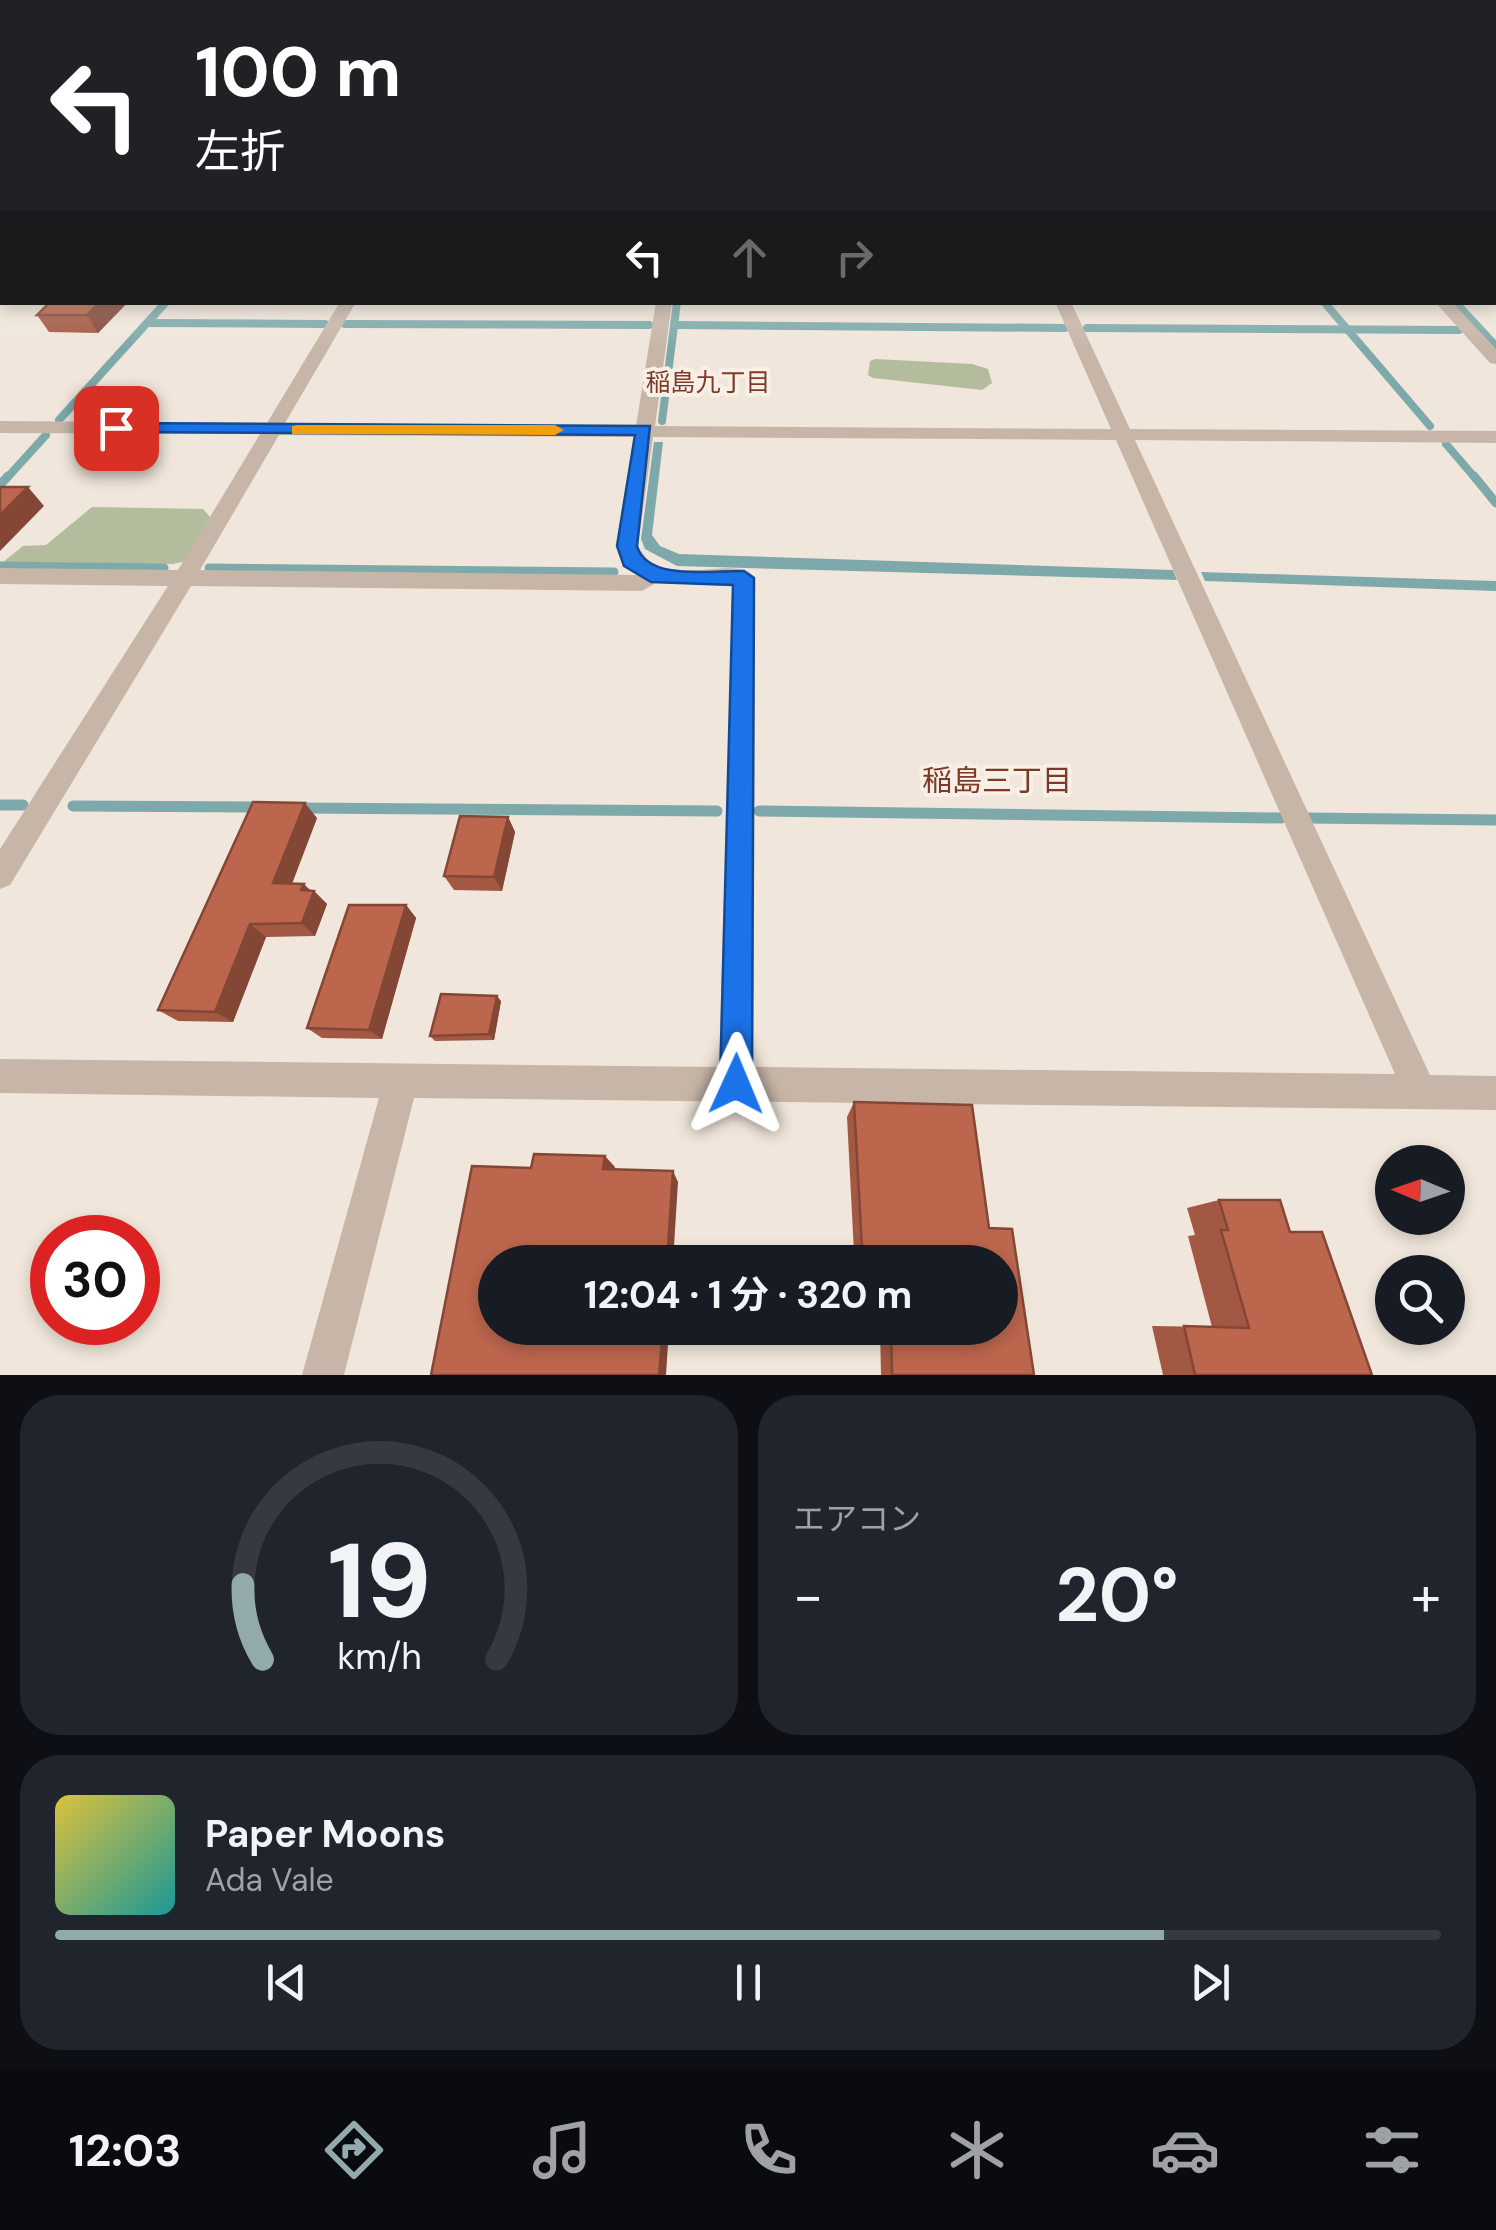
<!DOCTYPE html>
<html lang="ja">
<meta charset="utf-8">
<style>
body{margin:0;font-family:"DM Sans","Noto Sans JP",sans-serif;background:#20242c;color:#f1f3f6;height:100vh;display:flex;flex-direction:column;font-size:38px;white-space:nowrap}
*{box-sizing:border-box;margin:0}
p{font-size:32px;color:#9ea1a6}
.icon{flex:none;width:55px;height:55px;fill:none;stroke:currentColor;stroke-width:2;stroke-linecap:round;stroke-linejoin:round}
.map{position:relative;height:1375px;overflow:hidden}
.sheet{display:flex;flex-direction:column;gap:20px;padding:20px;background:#0d0f14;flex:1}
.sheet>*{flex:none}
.banner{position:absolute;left:0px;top:0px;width:1498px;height:305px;box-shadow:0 5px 15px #0003;background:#202124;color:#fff;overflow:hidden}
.needle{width:65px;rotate:272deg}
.controls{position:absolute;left:1375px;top:1145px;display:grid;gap:20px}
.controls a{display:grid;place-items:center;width:90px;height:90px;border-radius:50%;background:#171b24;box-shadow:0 5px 15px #0003;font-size:50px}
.speed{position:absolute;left:30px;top:1215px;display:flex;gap:20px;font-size:50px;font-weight:700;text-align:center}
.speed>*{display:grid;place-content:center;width:130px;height:130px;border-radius:50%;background:#171b24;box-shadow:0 5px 15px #0003;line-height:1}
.speed .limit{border:15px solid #d22;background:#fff;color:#111}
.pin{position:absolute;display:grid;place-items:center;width:85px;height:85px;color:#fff;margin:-42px;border-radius:20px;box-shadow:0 5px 15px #0006}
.me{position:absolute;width:110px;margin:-55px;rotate:1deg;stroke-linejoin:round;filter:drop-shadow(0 0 8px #0008)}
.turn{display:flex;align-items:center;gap:35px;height:210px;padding:0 30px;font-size:45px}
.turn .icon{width:130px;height:130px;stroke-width:2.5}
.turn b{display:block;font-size:70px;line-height:85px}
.lanes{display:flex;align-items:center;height:95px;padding:0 30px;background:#0003;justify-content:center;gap:50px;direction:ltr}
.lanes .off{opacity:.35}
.big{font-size:75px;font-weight:700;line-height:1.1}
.sheet .tile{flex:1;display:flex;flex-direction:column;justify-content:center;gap:15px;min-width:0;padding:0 35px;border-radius:40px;background:#20242c}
.sheet .dial{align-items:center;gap:0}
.dial svg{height:260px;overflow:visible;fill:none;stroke:#363941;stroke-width:7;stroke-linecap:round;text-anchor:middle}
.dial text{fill:#f1f3f6;stroke:none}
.song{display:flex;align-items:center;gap:30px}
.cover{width:120px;height:120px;border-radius:15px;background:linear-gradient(135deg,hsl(50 70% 55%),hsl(180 70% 35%))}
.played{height:10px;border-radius:5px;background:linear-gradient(90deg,#93aaac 80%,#363941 80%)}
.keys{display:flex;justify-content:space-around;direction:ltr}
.heat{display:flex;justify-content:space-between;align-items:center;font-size:55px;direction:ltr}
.sheet .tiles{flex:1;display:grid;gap:20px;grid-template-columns:1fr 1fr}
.tile:last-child{grid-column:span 2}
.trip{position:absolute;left:478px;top:1245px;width:540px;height:100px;border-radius:50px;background:#171b24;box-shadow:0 5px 15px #0003;font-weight:700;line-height:100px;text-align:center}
.tabs{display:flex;height:160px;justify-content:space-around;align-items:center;background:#090b0e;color:#9ea1a6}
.tabs .icon{width:70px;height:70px}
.tabs .current{color:#93aaac}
.tabs b{font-size:45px;color:#f1f3f6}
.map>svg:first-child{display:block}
.green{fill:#b3bd9d}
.water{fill:#7da9aa}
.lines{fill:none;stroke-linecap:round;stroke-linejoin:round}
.stream-far2{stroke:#7da9aa;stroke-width:8}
.stream-far1{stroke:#7da9aa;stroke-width:9}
.stream{stroke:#7da9aa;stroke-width:11}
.minor{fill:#c7b6a8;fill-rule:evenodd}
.tertiary{stroke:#c7b6a8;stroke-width:25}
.wall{fill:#a25842}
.shaded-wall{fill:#844736}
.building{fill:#bc664d;stroke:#844736;stroke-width:2.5}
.route{fill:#1a73e8;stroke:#114b97;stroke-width:2.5}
.slow{fill:#f59e0b}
.labels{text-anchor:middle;stroke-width:8;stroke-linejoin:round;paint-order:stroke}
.far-neighbourhood-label{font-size:25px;fill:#7d3a27;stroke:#f8f0e7}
.neighbourhood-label{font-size:30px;fill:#7d3a27;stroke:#f8f0e7}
</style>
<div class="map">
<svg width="1496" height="1375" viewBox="0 0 1496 1375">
<rect width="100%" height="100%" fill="#f0e6db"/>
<g class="green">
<path d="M875,359L972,364L988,369L992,383L982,390L873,378L868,375L870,361Z"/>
<path d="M92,507L203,509L213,520L186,561L173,564L3,562L23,546L46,545Z"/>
</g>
<g class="water">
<path d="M654,442H663L652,535L660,546L679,554L1173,570L1177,580L677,566L645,549L641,539Z"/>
<path d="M1201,572L1496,581V591L1205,581Z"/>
</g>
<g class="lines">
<g class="stream-far2">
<path d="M1324,302L1430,426"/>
<path d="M1455,302L1496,346"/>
<path d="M148,323L325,324"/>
<path d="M345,324L649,325"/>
<path d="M674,325L1065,328"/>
<path d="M1087,328L1459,330"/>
<path d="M59,420L166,302"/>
<path d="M662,421L677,302"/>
<path d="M1446,444L1476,479"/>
<path d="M6,479L46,435"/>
</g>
<g class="stream-far1">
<path d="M1474,476L1496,503"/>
<path d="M0,485L8,476"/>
<path d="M0,566L164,568"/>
<path d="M209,568L614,572"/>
</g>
<g class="stream">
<path d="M0,805H23"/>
<path d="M73,806L262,807"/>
<path d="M299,808L717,811"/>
<path d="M759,811L1281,818"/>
<path d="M1305,818L1496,820"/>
</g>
<g class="minor">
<rect x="1495" y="246" width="1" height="8"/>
<path d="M340,302H356L285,423L636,426L656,302H672L655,426L1111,429L1055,302H1071L1130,429L1496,431V443L1135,440L1430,1075L1496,1076V1110L414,1098L344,1375H302L379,1098L0,1093V1059L719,1067L733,586L657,582L642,591L191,586L10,885L0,889V849L168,586L0,584V568L178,570L260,434L0,433V421L267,423ZM279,435L634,437L616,546L626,565L637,575L200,570ZM653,437L1116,440L1395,1074L753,1067L755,578C733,550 663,596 638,546Z"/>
<path d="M1435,302H1452L1496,349V364L1490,363Z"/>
</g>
<path class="tertiary" d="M0,286L2,284"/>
</g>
<g class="wall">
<path d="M128,302L98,333L49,332L37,315Z"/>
<path d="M508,817L515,832L502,891L454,890L444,876Z"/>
<path d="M317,818L292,884L314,891L327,904L315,936L266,937L233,1022L178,1021L158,1010Z"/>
<path d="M406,905L416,918L382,1039L322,1038L307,1028Z"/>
<path d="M501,1001L494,1040L435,1041L430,1036Z"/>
<path d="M854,1102L972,1105L989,1228L1012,1229L1034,1375H881L880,1328H1000V1262H877V1254L854,1253L847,1117Z"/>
<path d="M1219,1200L1290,1232L1372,1375H1163L1152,1326L1212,1327L1188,1236L1195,1235L1187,1208Z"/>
</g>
<g class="shaded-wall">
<path d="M100,302H128L98,333L87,315Z"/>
<path d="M28,487L44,506L0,551V515Z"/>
<path d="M305,803L317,818L287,896L273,883Z"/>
<path d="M508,817L515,832L502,891L494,877Z"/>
<path d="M304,884L313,893L314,891L327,904L315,936L302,923L301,890Z"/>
<path d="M406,905L416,918L382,1039L369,1030Z"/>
<path d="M250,924L266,937L233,1022L215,1012Z"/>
<path d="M497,996L501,1001L494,1040L489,1034Z"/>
<path d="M605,1156L615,1167L613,1180L603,1169Z"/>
<path d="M673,1171L678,1182L673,1262H667Z"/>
<path d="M663,1328H669L666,1375H659Z"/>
</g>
<g class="building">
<rect x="1495" y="157" width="1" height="38"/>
<path d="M50,302H100L87,315H37Z"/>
<path d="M0,487H28L0,515Z"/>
<path d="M253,802L305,803L273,883L304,884L301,890L314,891L302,923L250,924L215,1012L158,1010Z"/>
<path d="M460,816L508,817L494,877L444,876Z"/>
<path d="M349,905H406L369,1030L307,1028Z"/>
<path d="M441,994L497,996L489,1034L430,1036Z"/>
<path d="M854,1102L972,1105L989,1228L1012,1229L1034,1375H892L891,1328H1000V1262H888V1248H862Z"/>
<path d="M534,1154L605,1156L603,1169L673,1171L667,1262H495V1328H663L659,1375H431L472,1166L531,1168Z"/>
<path d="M1219,1200H1280L1290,1232H1322L1372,1375H1195L1184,1326L1249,1328L1221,1230H1228Z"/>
</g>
<linearGradient id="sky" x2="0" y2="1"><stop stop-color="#7db0cf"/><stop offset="0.45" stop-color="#f8f4ef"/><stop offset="1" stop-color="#f8f4ef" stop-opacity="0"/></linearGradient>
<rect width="1496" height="349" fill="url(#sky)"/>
<path class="route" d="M116,423L650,426L637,546C647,582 713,570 744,571L754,578L752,1084L747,1095L736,1100L725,1095L720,1084L733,585L651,582L624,566L617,546L635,435L110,432V425Z"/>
<path class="slow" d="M298,425H555L564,430L555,435L292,434V426Z"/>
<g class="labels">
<g class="far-neighbourhood-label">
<text x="708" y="391">稲島九丁目</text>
</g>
<g class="neighbourhood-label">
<text x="997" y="791">稲島三丁目</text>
</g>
</g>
</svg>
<div class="controls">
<a><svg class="needle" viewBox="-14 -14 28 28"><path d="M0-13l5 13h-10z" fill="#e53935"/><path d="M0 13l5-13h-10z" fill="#9ea1a6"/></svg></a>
<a><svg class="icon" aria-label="search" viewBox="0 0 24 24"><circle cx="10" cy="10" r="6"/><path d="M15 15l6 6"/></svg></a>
</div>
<div class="speed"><div class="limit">30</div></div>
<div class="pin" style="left:116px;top:428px;background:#d93025"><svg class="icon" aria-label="arrive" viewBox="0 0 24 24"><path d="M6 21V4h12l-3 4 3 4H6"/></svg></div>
<svg class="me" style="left:736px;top:1084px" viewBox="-20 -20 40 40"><path d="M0-17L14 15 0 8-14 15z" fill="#1a73e8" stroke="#fff" stroke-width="4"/></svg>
<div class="trip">12:04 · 1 分 · 320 m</div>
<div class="banner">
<div class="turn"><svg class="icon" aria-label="left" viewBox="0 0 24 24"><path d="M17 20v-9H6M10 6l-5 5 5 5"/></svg><div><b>100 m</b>左折</div></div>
<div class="lanes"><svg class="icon" aria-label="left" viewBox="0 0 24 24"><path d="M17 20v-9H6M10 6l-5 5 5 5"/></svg><svg class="icon off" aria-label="ahead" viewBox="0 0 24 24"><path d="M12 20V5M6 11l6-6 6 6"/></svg><svg class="icon off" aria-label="right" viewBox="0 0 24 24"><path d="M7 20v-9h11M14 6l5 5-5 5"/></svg></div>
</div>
</div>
<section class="sheet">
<div class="tiles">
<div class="tile dial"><svg viewBox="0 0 100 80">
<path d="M14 69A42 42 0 1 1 86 69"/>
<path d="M14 69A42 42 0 0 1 8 46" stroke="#93aaac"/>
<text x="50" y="56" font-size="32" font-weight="700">19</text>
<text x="50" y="72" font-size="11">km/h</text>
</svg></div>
<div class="tile"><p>エアコン</p>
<div class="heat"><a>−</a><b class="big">20°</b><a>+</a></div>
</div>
<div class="tile">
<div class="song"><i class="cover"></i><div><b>Paper Moons</b><p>Ada Vale</p></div></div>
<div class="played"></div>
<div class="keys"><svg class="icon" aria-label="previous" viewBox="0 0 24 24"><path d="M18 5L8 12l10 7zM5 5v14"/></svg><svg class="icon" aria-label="pause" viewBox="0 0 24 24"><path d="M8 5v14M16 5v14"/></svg><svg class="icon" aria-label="next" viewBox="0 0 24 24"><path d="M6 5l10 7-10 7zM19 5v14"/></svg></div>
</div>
</div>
</section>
<nav class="tabs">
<b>12:03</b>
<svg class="icon current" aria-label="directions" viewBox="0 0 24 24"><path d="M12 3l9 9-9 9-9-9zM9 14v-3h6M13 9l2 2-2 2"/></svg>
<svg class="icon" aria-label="music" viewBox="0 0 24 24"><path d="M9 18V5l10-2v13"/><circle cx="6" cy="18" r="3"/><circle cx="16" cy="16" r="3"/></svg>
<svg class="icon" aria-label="phone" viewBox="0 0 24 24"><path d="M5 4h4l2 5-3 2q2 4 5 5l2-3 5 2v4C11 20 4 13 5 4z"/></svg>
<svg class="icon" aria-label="climate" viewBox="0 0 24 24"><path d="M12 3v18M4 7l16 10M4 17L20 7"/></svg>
<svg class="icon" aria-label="car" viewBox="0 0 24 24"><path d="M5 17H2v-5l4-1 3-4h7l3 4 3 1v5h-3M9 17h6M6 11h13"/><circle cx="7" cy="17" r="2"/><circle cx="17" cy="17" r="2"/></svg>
<svg class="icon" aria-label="filters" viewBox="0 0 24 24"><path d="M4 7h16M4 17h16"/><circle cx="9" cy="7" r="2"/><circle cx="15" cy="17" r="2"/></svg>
</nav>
